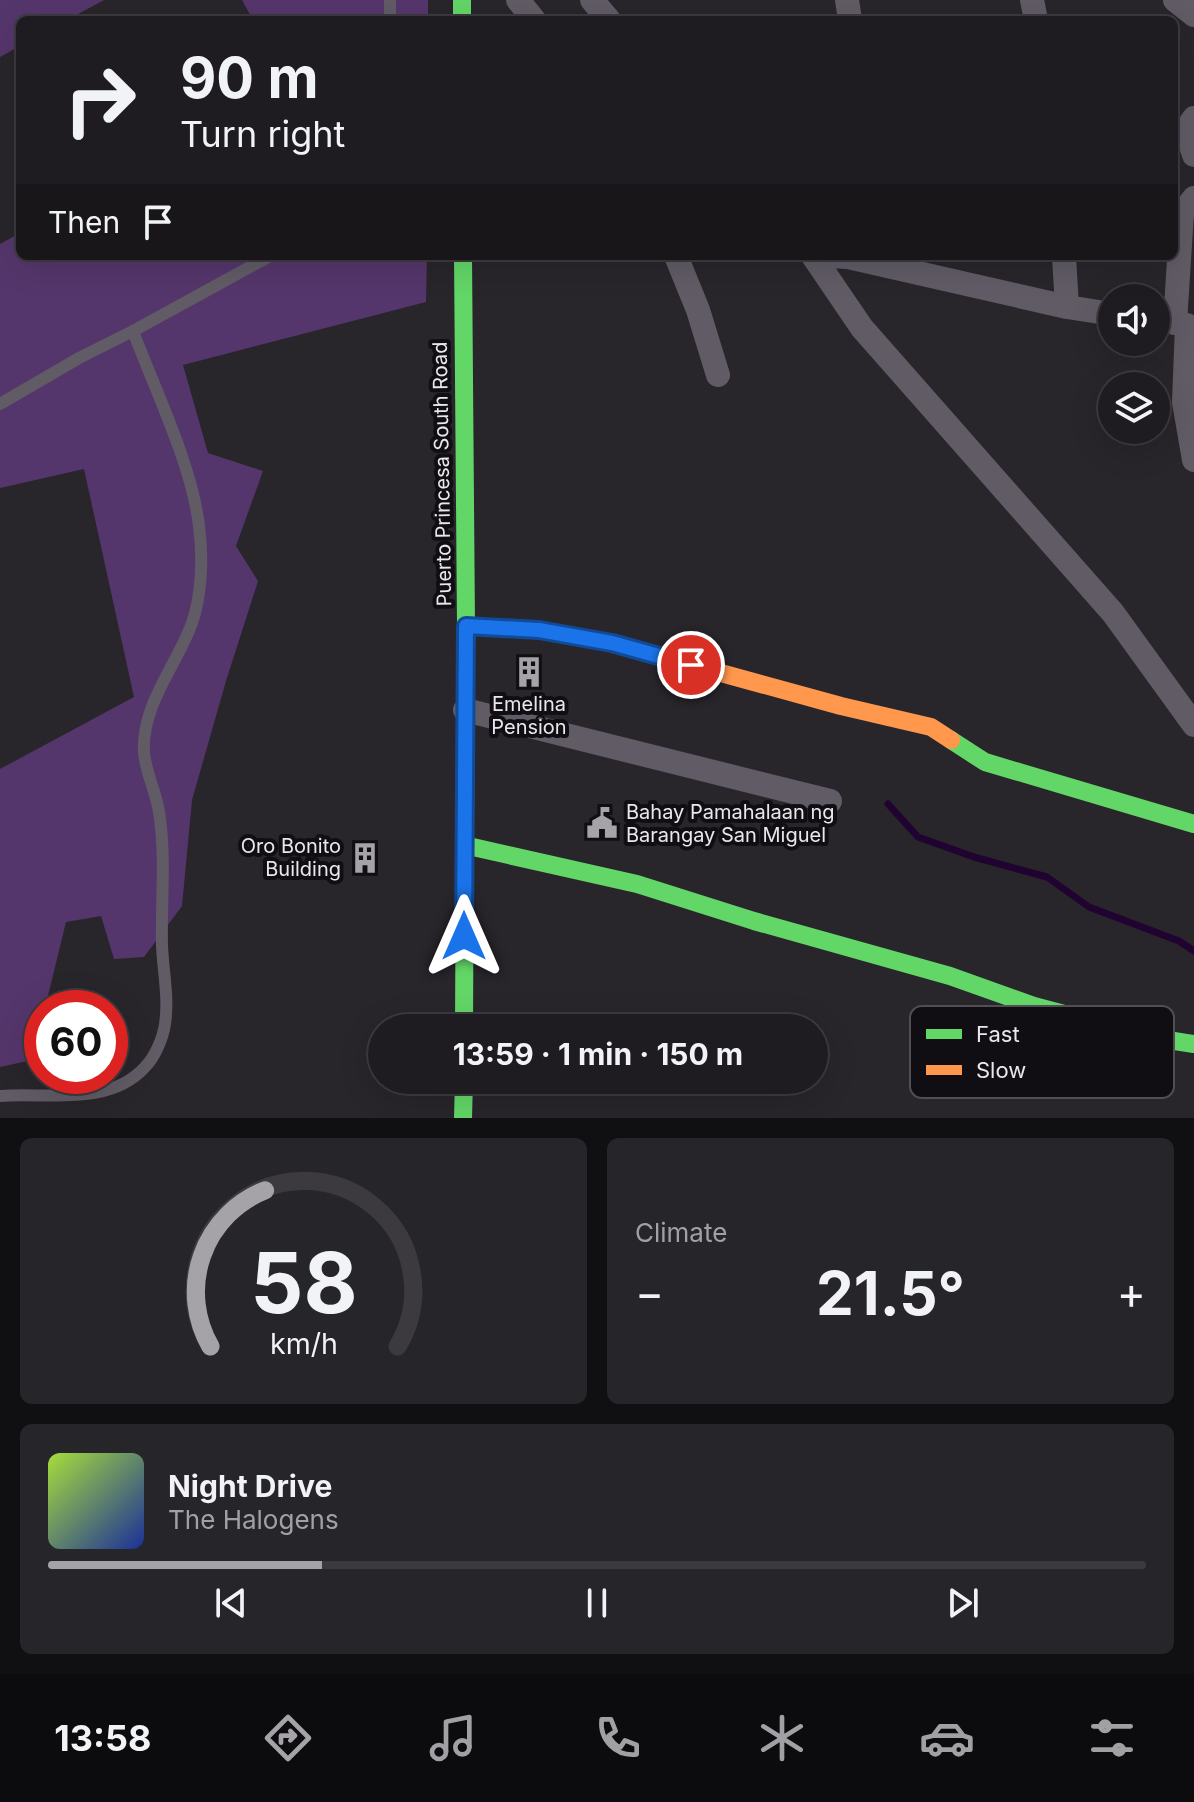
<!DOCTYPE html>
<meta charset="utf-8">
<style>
body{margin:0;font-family:Inter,sans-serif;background:#262529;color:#f1f3f6;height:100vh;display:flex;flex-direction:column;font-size:30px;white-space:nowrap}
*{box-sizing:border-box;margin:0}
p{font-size:26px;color:#a1a1a5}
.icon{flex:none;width:44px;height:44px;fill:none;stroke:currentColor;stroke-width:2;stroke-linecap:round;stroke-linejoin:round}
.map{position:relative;height:1118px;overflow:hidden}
.panel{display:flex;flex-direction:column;gap:20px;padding:20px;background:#100f12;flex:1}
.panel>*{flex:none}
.guide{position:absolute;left:16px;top:16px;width:1162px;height:244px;border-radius:12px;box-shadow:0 8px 32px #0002,0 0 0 2px #3c3a3e;background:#1e1c20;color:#f1f3f6;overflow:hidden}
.controls{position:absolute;left:1098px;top:284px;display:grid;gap:16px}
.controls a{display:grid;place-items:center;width:72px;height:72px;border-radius:50%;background:#1e1c20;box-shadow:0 8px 32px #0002,0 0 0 2px #3c3a3e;font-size:40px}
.speed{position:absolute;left:24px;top:990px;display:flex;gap:16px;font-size:40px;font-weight:700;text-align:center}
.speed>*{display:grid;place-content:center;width:104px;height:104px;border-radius:50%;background:#1e1c20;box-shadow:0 8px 32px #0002,0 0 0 2px #3c3a3e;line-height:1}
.speed .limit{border:12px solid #d22;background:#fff;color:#111}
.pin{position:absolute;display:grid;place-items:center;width:68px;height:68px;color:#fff;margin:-34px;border:4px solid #fff;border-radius:50%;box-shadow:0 2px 8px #0007}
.me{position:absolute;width:88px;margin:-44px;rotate:0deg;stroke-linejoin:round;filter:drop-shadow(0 0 6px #0008)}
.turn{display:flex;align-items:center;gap:28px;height:168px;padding:0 32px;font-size:36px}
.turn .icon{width:104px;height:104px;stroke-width:2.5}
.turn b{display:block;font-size:56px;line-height:68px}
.then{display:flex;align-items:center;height:76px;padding:0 32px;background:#0003;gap:16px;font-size:30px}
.big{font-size:60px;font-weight:700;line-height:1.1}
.panel .widget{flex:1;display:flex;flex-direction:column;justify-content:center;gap:12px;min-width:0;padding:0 28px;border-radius:12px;background:#262529}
.panel .dial{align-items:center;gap:0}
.dial svg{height:208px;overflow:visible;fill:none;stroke:#3c3a3e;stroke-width:7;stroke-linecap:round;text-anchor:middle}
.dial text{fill:#f1f3f6;stroke:none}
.song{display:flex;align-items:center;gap:24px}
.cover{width:96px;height:96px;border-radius:12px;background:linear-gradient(135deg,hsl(80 70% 55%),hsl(230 70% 35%))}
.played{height:8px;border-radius:4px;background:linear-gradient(90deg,#a5a2a8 25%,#3c3a3e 25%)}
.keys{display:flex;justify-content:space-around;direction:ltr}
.heat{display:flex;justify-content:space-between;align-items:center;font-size:44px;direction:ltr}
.panel .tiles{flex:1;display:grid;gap:20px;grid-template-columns:1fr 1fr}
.widget:last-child{grid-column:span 2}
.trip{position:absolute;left:368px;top:1014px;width:460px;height:80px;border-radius:40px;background:#1e1c20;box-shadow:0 8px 32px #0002,0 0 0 2px #3c3a3e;font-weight:700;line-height:80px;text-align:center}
.menu{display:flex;height:128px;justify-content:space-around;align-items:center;background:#0c0b0d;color:#a1a1a5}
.menu .icon{width:56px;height:56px}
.menu .current{color:#a5a2a8}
.menu b{font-size:36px;color:#f1f3f6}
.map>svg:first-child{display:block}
.green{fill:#55366c}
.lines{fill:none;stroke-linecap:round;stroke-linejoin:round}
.stream{stroke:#210332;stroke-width:7}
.lane{stroke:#605b65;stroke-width:12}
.street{stroke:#605b65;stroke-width:24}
.fast{stroke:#63d668;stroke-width:18}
.slow{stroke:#ff974d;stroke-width:18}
.route-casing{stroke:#114b97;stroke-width:20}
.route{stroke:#1a73e8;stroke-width:14}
.labels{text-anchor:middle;stroke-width:8;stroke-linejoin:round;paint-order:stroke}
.street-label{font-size:20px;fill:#e9e6ec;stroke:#100e12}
.poi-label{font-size:20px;fill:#e9e6ec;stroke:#100e12}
.key{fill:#100e12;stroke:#514f53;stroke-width:2}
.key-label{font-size:22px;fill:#e9e6ec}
</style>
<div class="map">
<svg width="1194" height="1118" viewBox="0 0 1194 1118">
<rect width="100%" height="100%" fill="#28252b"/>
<g class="green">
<path d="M0,0H104L67,20H20V46L0,57Z"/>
<path d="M242,0H428V20H253Z"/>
<path d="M20,233V256H427L426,302L183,365L208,453L263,471L236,546L258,581L226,681L192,800L182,906L144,957L114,959L101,916L66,922L45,1008H42V1018L32,1060L0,1067V769L134,697L84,469L0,488V244Z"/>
</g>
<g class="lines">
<path class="stream" d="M888,804L918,837L974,857L1047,877L1089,907L1179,941L1194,951"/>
<g class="lane">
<path d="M390,20V0"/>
<path d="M0,404L79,358L133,331L270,256"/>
<path d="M0,1096C47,1092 109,1107 145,1067C155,1057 163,1038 165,1024C169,997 163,972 162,945C161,901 166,855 159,812C156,792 146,773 144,753C141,705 177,665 192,623C202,594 203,557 199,526C192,465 155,390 133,331"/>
</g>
<g class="street">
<path d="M518,0L534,20"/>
<path d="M592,0L609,20"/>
<path d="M847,0L850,20"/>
<path d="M1032,0L1036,20"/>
<path d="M1175,0L1194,15"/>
<path d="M1194,118C1184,129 1190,142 1194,155"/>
<path d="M676,256L698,310L718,375"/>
<path d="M813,256L862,328L1113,613L1194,725"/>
<path d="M827,256L848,257L1067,307L1112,314"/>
<path d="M1064,256L1067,307"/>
<path d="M1175,323L1182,213L1194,198"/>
<path d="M1187,325L1184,402L1194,460"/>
<path d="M465,710L830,801"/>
</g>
<g class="fast">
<path d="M462,0V20"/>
<path d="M463,256L466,626L464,1028"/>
<path d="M951,740L985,762L1194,824"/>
<path d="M464,845L637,884L754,921L950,976L1034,1006L1155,1038L1194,1044"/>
<path d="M463,1118L464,1080"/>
</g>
<path class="slow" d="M466,626L539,630L612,643L841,706L931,727L951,740"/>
</g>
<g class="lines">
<defs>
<path id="route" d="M464,936L466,626L539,630L612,643L691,665"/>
</defs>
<use href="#route" class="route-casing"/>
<use href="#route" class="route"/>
</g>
<defs>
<symbol id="building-bare" viewBox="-9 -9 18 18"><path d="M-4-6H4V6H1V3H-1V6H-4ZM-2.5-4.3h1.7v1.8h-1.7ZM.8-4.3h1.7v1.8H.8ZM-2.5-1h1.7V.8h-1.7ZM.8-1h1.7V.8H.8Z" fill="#a5a2a8" stroke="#100e12" stroke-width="2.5" paint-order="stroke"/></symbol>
<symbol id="civic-bare" viewBox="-9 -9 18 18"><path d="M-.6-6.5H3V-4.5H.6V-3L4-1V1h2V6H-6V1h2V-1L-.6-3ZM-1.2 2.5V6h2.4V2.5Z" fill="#a5a2a8" stroke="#100e12" stroke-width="2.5" paint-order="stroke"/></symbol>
</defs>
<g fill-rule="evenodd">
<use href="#building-bare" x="507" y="650" width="44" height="44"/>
<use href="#civic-bare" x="580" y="801" width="44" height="44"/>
<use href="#building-bare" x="343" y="836" width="44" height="44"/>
</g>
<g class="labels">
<g class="street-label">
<text transform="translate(442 474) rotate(-91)" y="7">Puerto Princesa South Road</text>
</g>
<g class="poi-label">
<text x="529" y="711">Emelina<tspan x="529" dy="23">Pension</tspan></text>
<text x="626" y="819" text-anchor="start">Bahay Pamahalaan ng<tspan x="626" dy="23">Barangay San Miguel</tspan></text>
<text x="341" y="853" text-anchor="end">Oro Bonito<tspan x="341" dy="23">Building</tspan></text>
</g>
</g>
<rect x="910" y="1006" width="264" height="92" rx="12" class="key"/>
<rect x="926" y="1029" width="36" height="10" fill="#63d668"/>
<rect x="926" y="1065" width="36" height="10" fill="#ff974d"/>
<g class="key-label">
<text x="976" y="1042">Fast</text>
<text x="976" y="1078">Slow</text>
</g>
</svg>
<div class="controls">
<a><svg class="icon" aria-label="sound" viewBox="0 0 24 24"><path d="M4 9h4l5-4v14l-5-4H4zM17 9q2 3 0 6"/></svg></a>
<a><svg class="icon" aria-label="layers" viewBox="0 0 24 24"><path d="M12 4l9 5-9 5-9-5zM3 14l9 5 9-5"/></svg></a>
</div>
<div class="speed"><div class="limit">60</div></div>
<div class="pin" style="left:691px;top:665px;background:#d93025"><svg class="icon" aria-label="arrive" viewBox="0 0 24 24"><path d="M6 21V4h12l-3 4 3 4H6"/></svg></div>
<svg class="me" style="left:464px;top:936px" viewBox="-20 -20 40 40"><path d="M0-17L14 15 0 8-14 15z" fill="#1a73e8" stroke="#fff" stroke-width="4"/></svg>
<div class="trip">13:59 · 1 min · 150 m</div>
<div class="guide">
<div class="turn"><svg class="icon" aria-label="right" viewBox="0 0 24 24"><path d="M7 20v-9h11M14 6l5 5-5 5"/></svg><div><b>90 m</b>Turn right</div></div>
<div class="then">Then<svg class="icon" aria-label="arrive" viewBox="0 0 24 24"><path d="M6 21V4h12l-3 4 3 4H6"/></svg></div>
</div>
</div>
<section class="panel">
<div class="tiles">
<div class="widget dial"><svg viewBox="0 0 100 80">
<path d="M14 69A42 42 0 1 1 86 69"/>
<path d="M14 69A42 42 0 0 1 35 9" stroke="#a5a2a8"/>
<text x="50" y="56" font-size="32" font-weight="700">58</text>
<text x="50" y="72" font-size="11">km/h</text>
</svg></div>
<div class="widget"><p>Climate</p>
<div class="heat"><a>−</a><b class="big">21.5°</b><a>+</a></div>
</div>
<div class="widget">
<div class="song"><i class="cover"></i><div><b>Night Drive</b><p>The Halogens</p></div></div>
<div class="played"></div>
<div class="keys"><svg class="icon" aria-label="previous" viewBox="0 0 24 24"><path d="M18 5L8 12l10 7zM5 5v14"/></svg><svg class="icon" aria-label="pause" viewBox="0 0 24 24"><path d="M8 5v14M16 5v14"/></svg><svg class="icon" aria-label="next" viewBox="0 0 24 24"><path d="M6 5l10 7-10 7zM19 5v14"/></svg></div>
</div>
</div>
</section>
<nav class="menu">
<b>13:58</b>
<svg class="icon current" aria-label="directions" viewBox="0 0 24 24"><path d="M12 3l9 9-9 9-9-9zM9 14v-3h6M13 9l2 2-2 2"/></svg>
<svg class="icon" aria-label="music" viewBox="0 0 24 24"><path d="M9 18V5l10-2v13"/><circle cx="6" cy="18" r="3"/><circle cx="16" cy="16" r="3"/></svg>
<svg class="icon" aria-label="phone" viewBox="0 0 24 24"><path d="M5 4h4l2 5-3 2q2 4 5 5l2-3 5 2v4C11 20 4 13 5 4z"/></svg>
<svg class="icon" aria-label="climate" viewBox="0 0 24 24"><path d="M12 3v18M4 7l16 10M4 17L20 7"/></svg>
<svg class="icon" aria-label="car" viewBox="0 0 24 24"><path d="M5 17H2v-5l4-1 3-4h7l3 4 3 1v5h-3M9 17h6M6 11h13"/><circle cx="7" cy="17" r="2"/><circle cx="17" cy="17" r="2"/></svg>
<svg class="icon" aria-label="filters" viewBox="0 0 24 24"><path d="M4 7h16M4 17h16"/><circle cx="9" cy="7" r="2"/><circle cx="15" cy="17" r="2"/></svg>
</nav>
